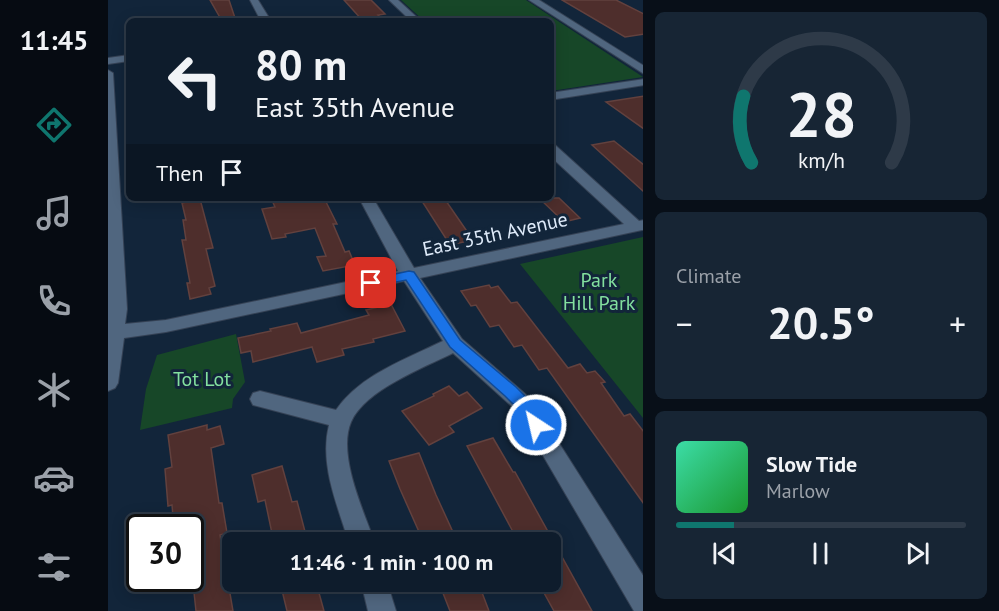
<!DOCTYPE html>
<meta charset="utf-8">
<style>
body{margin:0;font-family:"PT Sans",sans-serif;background:#172534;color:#f1f3f6;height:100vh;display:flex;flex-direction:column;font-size:22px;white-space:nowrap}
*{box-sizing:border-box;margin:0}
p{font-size:20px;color:#9ba1a9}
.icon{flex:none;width:33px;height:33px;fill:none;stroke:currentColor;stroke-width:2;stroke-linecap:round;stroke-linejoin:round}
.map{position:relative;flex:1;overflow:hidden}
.panel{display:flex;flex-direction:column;gap:12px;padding:12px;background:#080f18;width:356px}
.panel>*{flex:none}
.top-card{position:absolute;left:18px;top:18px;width:428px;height:183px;border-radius:9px;box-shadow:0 3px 15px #0003,0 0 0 2px #2e3a48;background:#0e1c2c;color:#f1f3f6;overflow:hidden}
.speed{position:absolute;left:18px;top:514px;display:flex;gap:12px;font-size:30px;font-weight:700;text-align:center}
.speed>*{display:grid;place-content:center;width:78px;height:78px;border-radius:50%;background:#0e1c2c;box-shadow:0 3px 15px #0003,0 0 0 2px #2e3a48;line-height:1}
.speed .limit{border:3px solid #111;border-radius:9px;background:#fff;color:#111}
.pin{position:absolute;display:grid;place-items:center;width:51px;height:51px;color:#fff;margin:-26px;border-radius:12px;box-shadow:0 3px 9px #0006}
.me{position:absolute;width:66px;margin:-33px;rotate:325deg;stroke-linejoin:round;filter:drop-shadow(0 0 4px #0008)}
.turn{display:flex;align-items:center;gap:21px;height:126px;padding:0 30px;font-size:27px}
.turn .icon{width:78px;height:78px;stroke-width:2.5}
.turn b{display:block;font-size:42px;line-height:51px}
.then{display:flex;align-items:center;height:57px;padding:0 30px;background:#0003;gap:12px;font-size:22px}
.big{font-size:45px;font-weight:700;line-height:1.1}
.panel .tile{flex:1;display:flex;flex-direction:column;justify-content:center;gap:9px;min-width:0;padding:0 21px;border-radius:9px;background:#172534}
.panel .dial{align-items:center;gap:0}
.dial svg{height:156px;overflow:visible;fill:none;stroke:#2e3a48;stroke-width:7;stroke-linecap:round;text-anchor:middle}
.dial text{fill:#f1f3f6;stroke:none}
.song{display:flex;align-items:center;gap:18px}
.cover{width:72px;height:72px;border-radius:9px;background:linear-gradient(135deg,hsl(160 70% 55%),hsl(130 70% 35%))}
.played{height:6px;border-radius:3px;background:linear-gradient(90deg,#0f766e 20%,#2e3a48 20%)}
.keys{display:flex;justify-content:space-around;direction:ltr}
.heat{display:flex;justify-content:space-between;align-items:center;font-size:33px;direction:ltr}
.trip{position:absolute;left:114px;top:532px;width:339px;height:60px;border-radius:9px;background:#0e1c2c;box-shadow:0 3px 15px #0003,0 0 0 2px #2e3a48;font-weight:700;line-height:60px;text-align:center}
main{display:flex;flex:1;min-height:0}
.tab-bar{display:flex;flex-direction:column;width:108px;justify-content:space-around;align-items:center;background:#060b12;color:#9ba1a9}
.tab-bar .icon{width:42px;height:42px}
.tab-bar .current{color:#0f766e}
.tab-bar b{font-size:27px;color:#f1f3f6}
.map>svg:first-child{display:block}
.green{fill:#174728}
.building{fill:#4e2e2c;stroke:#62413e;stroke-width:1.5}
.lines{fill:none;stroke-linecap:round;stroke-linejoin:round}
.minor-casing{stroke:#354255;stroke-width:2}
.minor{fill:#50667f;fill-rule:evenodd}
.route{fill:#1a73e8;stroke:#114b97;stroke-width:1.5}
.labels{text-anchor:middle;stroke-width:6;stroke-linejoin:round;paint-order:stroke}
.street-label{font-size:20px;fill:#deeaf9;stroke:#12253a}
.park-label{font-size:20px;fill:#83e09f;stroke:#12253a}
</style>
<main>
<nav class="tab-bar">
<b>11:45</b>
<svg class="icon current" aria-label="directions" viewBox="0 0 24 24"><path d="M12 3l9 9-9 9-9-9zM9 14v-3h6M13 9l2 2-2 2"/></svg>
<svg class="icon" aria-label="music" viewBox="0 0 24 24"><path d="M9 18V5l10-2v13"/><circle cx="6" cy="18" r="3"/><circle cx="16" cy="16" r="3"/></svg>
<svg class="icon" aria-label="phone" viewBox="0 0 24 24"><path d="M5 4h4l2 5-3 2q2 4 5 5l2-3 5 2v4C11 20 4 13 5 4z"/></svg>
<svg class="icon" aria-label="climate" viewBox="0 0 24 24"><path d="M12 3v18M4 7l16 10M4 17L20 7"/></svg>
<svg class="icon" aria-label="car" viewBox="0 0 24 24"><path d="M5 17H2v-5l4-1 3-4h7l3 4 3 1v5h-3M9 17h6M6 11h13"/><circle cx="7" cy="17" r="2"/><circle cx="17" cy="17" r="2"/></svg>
<svg class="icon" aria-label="filters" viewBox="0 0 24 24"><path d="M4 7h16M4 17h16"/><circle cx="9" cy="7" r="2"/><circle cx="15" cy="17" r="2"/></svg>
</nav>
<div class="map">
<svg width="536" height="611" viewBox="0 0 536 611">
<rect width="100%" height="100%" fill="#12253a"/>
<g class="green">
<path d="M293,0H418L535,77L443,91L442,21H316Z"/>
<path d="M535,237H536L535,418L412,264Z"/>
<path d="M128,334L137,382L125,399L124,408L32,430L38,389L49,355Z"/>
</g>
<g class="building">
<path d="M102,0H121L128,21H114Z"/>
<path d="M236,0H263L277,14L270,15L276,21H255Z"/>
<path d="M454,0H508L536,14V34L517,37Z"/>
<path d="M536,96V129L498,102Z"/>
<path d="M506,141L536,165V192L484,145Z"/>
<path d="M163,198H216L229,224H225L237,252L241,251L247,265L215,271L209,257L218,256L207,228L177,234L178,237L164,239L154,209L167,207Z"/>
<path d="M312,198H336L365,240L342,245Z"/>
<path d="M431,198H451L472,218L456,222Z"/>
<path d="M92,199L105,248L98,249L107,286L101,288L103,294L82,299L79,283H82L74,240H78L75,220H78L74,203Z"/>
<path d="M381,285L383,288L390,286L403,303L409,302L460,368L472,364L479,373L487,371L497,382L493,383L516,416L522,414L536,432V504L439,368L431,370L414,345L406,347L391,325L382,327L368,305L363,306L353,291Z"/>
<path d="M283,304L297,331L265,339L266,342L234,349L236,355L209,362L204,347L145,362L143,351L133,353L130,338L163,331L162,329L189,323L193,333L261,315L258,310Z"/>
<path d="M341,386L351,396L359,392L374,408L341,426L346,432L321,445L294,411L326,396L325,394Z"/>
<path d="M99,425V430L112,426L116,444L103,448L111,503H114L119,533L112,535L125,611H88L85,583L82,584V528H66L64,505L60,506L57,469L64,467L60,435Z"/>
<path d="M385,438L405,472H407L484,611H446L430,582H442V543H411L359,446Z"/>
<path d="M311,453L328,495L350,543H316L292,489L281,461Z"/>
<path d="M174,466L184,502L189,501L200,543H166L157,500L150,502L144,475Z"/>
<path d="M172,582H208L216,611H179Z"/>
<path d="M355,582H370L381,611H342L333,588Z"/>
</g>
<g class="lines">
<defs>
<g id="minor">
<path d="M142,0H150L163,21H153Z"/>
<path d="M281,0H290L313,21H303Z"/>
<path d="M421,0H431L536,66V74Z"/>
<path d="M21,55V61L0,64V58Z"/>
<path d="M0,70L5,73L19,309L17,324L58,320L290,271L251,198H265L306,268L516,224L442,156V144L447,145L531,221L536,220V230H534L312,278L354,339L423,399L536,577V611H526L409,411L345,353C315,368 257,390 243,422C229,455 256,512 267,543H241C230,506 211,465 221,425L145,405L142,399L145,393L152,391L228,410C252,375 298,359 335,341L296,281L58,332L16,338L10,383L7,388L0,391Z"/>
<path d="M536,79V85L442,100V93Z"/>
<path d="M253,582H279L288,611H260Z"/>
</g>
</defs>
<use href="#minor" class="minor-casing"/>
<use href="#minor" class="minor"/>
</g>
<path class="route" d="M301,271L306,272L352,340L408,387L422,401L436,425L434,429L428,431L422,429L411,410L397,396L342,347L298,280L263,287L257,283L259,280Z"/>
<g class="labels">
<g class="street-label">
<text transform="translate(387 234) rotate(-12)" y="7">East 35th Avenue</text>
</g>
<g class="park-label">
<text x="491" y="287">Park<tspan x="491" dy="23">Hill Park</tspan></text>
<text x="94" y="386">Tot Lot</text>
</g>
</g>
</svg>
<div class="speed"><div class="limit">30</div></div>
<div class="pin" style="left:263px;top:283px;background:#d93025"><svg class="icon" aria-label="arrive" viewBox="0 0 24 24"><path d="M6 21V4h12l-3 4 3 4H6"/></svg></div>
<svg class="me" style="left:428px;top:425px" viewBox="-20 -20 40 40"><circle r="17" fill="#1a73e8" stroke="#fff" stroke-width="3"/><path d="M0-11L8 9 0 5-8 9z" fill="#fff"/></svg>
<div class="trip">11:46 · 1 min · 100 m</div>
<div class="top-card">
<div class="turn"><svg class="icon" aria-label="left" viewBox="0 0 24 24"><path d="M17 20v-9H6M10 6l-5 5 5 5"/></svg><div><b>80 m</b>East 35th Avenue</div></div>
<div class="then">Then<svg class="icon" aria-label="arrive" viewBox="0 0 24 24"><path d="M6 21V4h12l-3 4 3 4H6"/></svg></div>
</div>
</div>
<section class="panel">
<div class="tile dial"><svg viewBox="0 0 100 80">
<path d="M14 69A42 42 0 1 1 86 69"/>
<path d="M14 69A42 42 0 0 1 10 35" stroke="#0f766e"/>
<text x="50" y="56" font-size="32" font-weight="700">28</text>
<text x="50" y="72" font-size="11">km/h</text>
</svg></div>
<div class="tile"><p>Climate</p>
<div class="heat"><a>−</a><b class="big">20.5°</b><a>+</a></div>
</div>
<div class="tile">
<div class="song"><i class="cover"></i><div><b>Slow Tide</b><p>Marlow</p></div></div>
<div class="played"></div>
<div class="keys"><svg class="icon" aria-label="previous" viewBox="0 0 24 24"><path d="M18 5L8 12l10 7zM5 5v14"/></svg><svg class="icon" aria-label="pause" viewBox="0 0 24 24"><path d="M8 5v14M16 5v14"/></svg><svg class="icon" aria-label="next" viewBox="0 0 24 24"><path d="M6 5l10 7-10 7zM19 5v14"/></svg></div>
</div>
</section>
</main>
